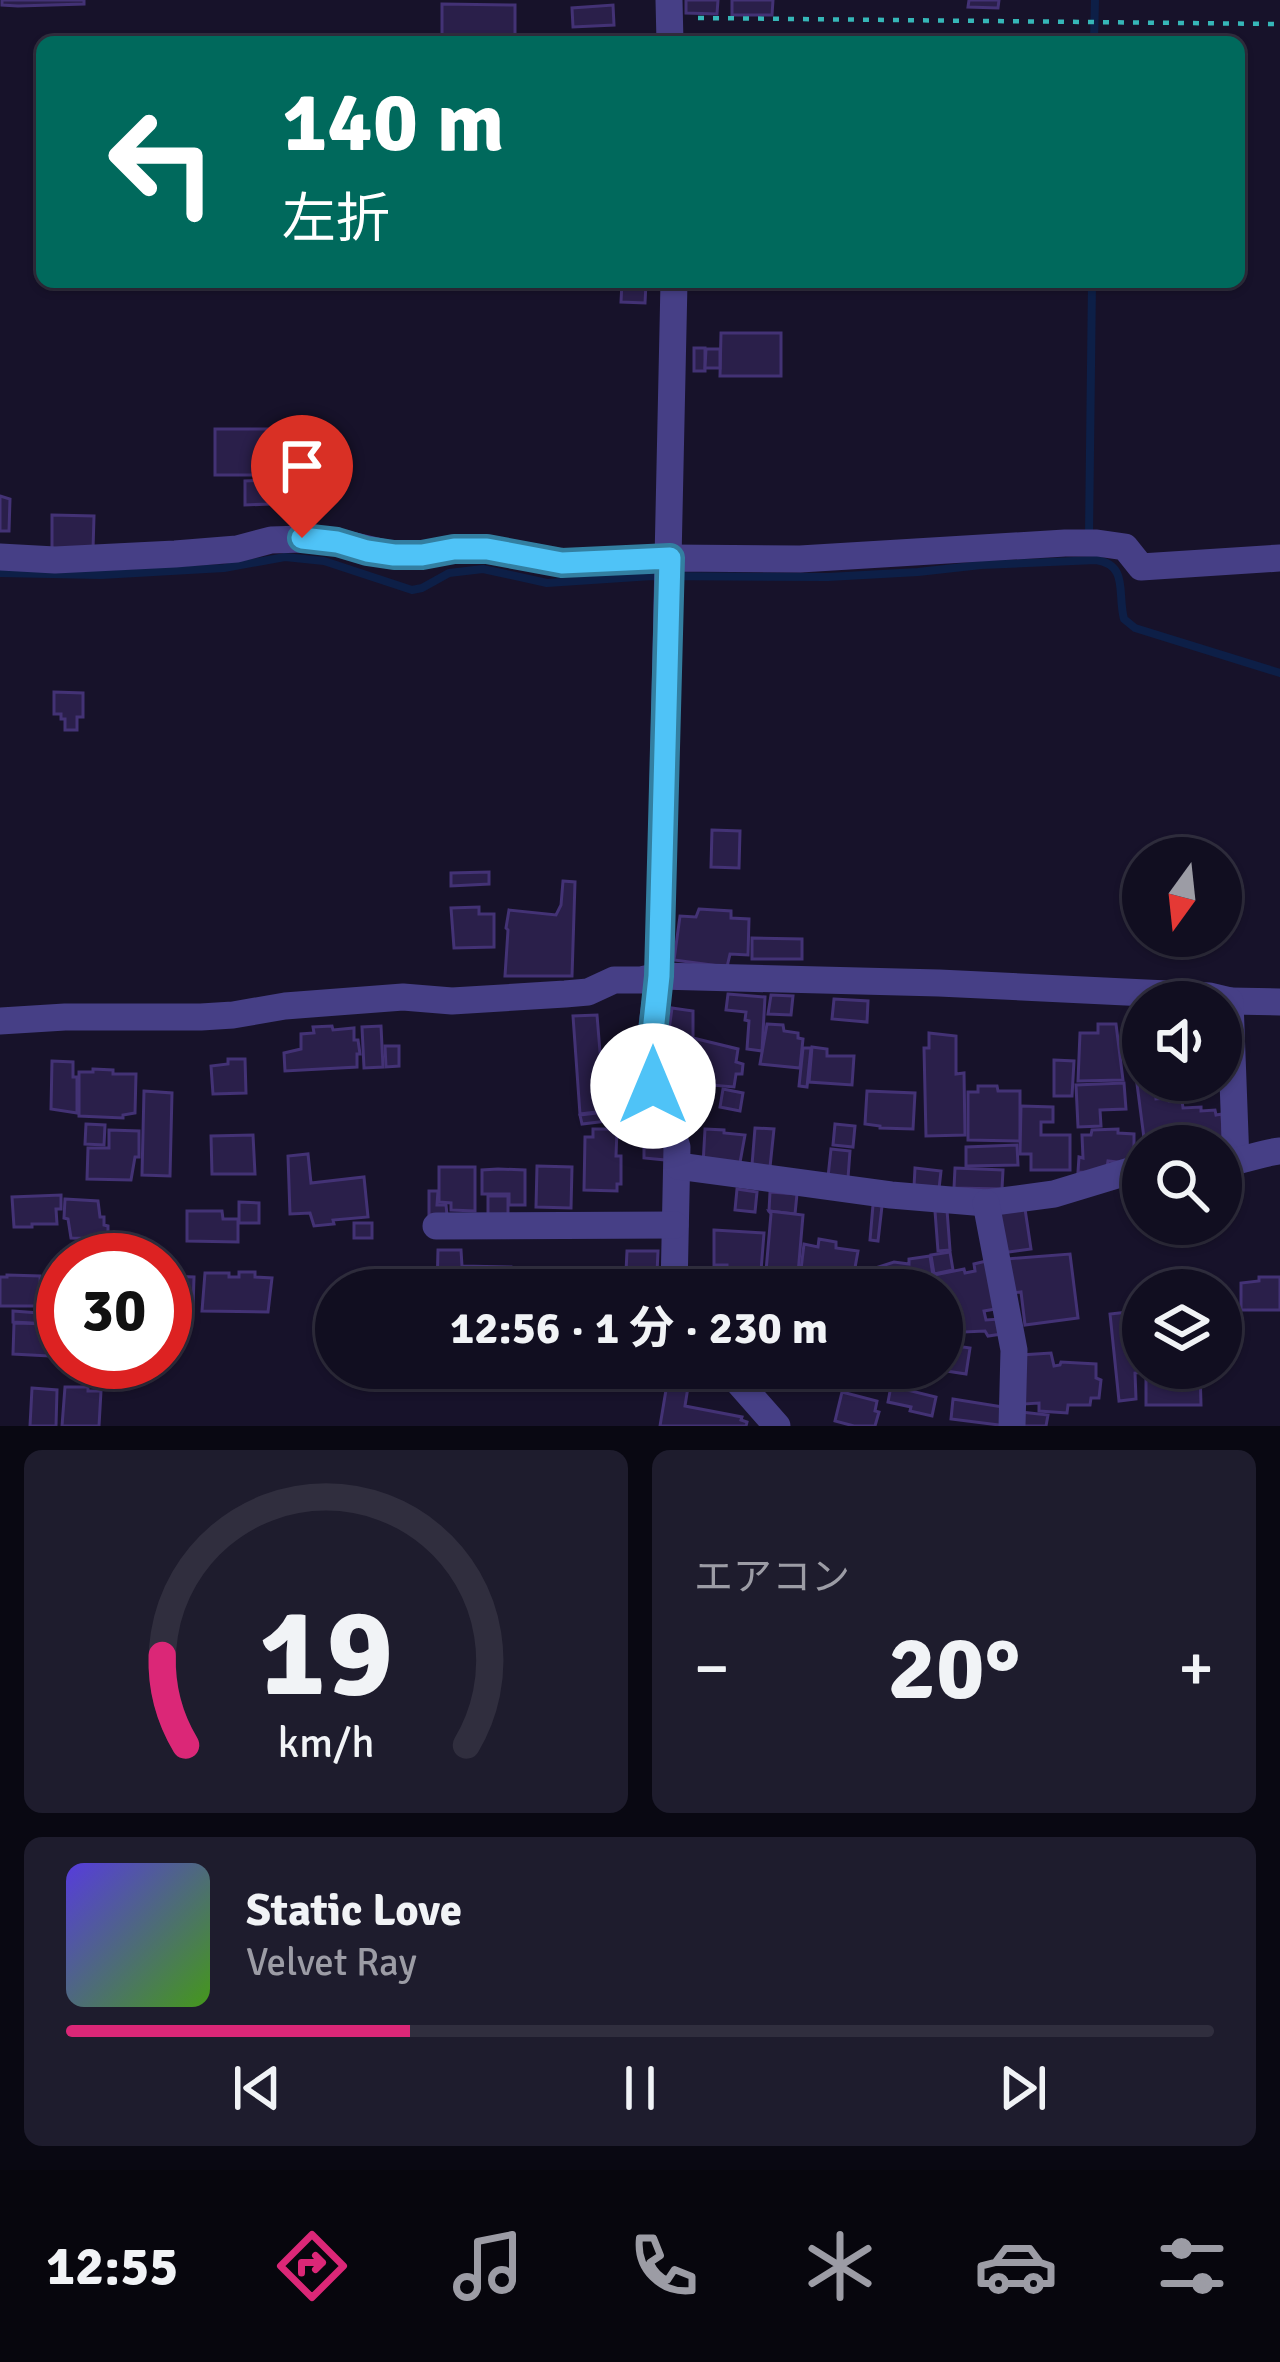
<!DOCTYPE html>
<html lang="ja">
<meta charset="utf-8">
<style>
body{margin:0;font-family:Signika,"Noto Sans JP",sans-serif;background:#1e1c2d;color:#f1f3f6;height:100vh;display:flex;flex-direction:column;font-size:45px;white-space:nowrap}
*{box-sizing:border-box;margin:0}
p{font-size:39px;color:#9c9ca5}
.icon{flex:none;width:66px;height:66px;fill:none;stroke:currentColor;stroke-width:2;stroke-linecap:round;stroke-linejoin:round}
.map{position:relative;height:1426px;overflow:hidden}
.side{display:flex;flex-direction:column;gap:24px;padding:24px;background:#090812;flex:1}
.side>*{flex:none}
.top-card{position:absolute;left:36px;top:36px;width:1209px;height:252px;border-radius:18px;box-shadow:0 3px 9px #0004,0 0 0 3px #302e3e;background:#00695c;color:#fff;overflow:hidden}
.needle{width:78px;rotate:195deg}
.buttons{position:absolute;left:1122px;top:837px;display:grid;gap:24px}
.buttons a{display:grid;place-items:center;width:120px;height:120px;border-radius:50%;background:#110e20;box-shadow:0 3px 9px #0004,0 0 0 3px #302e3e;font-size:60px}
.speed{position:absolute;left:36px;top:1233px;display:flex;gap:24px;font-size:60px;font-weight:700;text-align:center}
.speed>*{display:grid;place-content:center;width:156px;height:156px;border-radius:50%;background:#110e20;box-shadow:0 3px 9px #0004,0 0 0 3px #302e3e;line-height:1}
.speed .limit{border:18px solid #d22;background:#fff;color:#111}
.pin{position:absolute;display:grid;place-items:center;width:102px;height:102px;color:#fff;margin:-123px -51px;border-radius:50% 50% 50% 0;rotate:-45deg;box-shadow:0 0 12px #0007}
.pin .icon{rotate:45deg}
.me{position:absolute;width:132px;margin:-66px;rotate:0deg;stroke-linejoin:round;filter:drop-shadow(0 0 9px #0008)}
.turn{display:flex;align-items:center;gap:42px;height:252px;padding:0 48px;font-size:54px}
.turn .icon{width:156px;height:156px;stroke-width:2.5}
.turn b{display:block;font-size:84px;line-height:102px}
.big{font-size:90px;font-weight:700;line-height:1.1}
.side .card{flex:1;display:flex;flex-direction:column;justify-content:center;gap:18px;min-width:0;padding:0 42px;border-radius:18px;background:#1e1c2d}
.side .dial{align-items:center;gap:0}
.dial svg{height:312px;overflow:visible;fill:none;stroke:#302e3e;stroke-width:7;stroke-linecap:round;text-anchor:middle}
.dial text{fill:#f1f3f6;stroke:none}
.song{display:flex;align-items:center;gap:36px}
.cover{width:144px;height:144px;border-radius:18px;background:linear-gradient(135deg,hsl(250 70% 55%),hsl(100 70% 35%))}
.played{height:12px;border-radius:6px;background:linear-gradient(90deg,#db2777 30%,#302e3e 30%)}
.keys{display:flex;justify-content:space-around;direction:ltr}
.heat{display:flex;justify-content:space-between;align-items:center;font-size:66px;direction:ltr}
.side .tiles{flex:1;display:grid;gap:24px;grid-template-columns:1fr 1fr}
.card:last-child{grid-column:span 2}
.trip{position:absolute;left:315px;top:1269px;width:648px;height:120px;border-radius:60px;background:#110e20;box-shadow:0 3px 9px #0004,0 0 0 3px #302e3e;font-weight:700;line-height:120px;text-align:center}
.tabs{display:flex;height:192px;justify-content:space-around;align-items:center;background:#07060d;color:#9c9ca5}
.tabs .icon{width:84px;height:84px}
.tabs .on{color:#db2777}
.tabs b{font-size:54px;color:#f1f3f6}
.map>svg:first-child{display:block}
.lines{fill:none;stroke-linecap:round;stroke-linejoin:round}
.stream{stroke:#0d1f47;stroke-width:8}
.building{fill:#2a1f4a;stroke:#433275;stroke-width:3}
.path{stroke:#36b7b8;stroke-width:4.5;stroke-dasharray:6 9;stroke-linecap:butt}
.minor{stroke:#463f86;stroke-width:27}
.route-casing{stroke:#337fa1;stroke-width:30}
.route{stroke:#4fc3f7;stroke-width:21}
</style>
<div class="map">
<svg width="1280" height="1426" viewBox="0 0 1280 1426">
<rect width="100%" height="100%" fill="#17122a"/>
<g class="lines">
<g class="stream">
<path d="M1094,42L1095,0"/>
<path d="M1089,535L1092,282"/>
<path d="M0,573L101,575L224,568L285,557L324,561L412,590L422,588L449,573L483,569L547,583L652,576L828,577L918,572L981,565L1096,560C1129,565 1117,593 1124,619L1135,628L1280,673"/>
</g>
</g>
<g class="building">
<path d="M2,0H84V4L18,6L2,5Z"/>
<path d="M686,0H718L717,14L686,13Z"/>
<path d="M732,0H773L772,15H732Z"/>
<path d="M969,0H999L998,8L968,7Z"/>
<path d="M442,4L515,5V38H523V42H442Z"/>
<path d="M613,5L614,25L573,27L572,8Z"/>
<path d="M622,282L646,283L645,303L621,302Z"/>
<path d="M721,333H781V376H720Z"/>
<rect x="694" y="348" width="11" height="23"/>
<path d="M706,349H720V368H705Z"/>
<path d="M215,429H270L271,475H215Z"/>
<path d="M269,480V504L245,505V481Z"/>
<path d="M0,496L10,499L9,531H0Z"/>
<path d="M52,515L94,516L93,550H52Z"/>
<path d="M54,692L83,693V717H77V730H65V719H61V714H54Z"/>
<path d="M712,830L740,831L739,868L711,867Z"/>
<path d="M489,872V884L451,886V873Z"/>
<path d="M563,881L575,882L572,976H505L508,930L506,928L509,910L556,915L561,905Z"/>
<path d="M479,907V914H494V947L454,948L451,908Z"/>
<path d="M699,909L731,911V918L749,919L748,955L730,954L727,967L674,960L680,916L696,917Z"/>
<path d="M752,938L802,939V959H752Z"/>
<path d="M728,994L765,997L762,1051L747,1049L749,1021L745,1020L746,1012L726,1010Z"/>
<path d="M771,995L793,996L791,1015L768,1014Z"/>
<path d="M834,999L868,1001L867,1022L832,1019Z"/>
<path d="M672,1008L693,1011V1038L738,1049L736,1062L743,1064L742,1074H736L734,1087L712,1085L708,1108L676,1100L678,1085L662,1082Z"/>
<path d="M597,1015L600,1052L640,1050L645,1106L580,1114L573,1016Z"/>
<path d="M767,1024L783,1025L784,1031L798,1033V1038L803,1039L800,1068L760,1064Z"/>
<path d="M1098,1024H1116L1123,1080L1078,1081L1080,1033H1098Z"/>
<path d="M332,1026L333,1030L354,1028V1040H358L360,1054H357V1067L285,1071L284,1053L301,1049V1034L314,1033L313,1027Z"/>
<path d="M381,1026L383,1067L364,1068L362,1027Z"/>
<path d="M929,1033L956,1036V1074L964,1073L965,1135L926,1136L924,1048H929Z"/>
<path d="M385,1046H399V1066L386,1067Z"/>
<path d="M812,1047L827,1049V1056H854L852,1085L809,1082Z"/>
<path d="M803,1048H811L807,1087L799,1086Z"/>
<path d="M228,1059H245L246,1093L213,1094L211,1066L228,1064Z"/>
<path d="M1054,1060L1074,1061L1072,1096H1054Z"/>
<path d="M52,1061L73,1062V1077H77V1113L51,1109Z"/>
<path d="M93,1069L113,1070V1074H136L135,1113L123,1115V1118L79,1116V1072H93Z"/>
<path d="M1124,1083L1126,1109L1100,1110L1101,1126L1078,1127L1076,1085Z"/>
<path d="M1155,1083L1156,1099L1168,1098L1169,1101H1182L1183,1108L1201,1107V1111L1215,1110L1216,1115L1222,1114L1224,1156H1221V1146H1145L1137,1084Z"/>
<path d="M978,1086H997L998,1091H1020V1141L968,1140V1092H978Z"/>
<path d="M723,1089L743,1093L740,1111L720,1107Z"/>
<path d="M144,1091L172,1093L170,1176L142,1175Z"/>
<path d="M867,1091L915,1093L913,1129L880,1128V1126L865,1124Z"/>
<path d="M1021,1106L1053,1107V1122H1041V1135H1070V1170H1031V1154H1020Z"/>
<path d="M623,1110L624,1119L582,1124L580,1115Z"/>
<path d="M86,1124L105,1125L104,1145L85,1144Z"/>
<path d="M835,1124L855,1126L853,1147L833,1145Z"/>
<path d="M755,1128L774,1129L770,1167L752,1165Z"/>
<path d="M593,1129H617L616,1156H621V1184H617V1191L584,1190L585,1137H593Z"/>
<path d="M705,1129L724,1130V1133L745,1135L739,1168L703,1165Z"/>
<path d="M1118,1129V1133L1134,1134V1164L1108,1161L1106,1173L1078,1172L1079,1157L1083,1158L1082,1135H1091L1092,1130Z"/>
<path d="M109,1130L139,1131V1157H135L131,1180L87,1179L88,1148H109Z"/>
<path d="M253,1135L255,1174H212L211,1136Z"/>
<path d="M644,1138L666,1139V1160L644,1158Z"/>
<path d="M1017,1145L1018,1165L966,1166V1147Z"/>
<path d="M831,1149L850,1151L848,1178L828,1177Z"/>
<path d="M308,1154L311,1183L364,1177L368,1217L333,1220L334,1224L314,1226L310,1213L290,1214L288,1156Z"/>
<path d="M537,1166L572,1167L571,1208L536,1207Z"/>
<path d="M439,1167H475V1211L451,1210V1203L439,1202Z"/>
<path d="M915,1168L941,1171L939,1189L914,1187Z"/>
<path d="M955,1168L1003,1170L1002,1189L954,1188Z"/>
<path d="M498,1169L525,1170V1205H509V1194H482V1170Z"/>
<path d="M737,1189L757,1192L755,1212L735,1210Z"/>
<path d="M429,1191H438L437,1205H446L447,1215H429Z"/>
<path d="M770,1192L797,1194L795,1214L769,1211Z"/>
<path d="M61,1195V1209H56L57,1224H32V1227H14L12,1197Z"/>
<rect x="488" y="1196" width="20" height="19"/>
<path d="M65,1199L98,1201L100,1217H104V1225L108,1226V1239L71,1238L68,1219L64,1218Z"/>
<path d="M239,1202L259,1203V1223H239Z"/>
<path d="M873,1205L882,1206L878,1241L870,1240Z"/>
<path d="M1025,1209L1031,1249L1001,1253L995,1213Z"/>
<path d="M947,1210L950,1250L938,1251L935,1211Z"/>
<path d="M187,1211H222L223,1219H238V1242L187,1241Z"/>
<path d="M769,1211L803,1215L798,1274L766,1271L771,1214Z"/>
<rect x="354" y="1223" width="18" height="15"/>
<path d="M714,1230L764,1233L761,1271L727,1269V1265H714Z"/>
<path d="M819,1239L836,1242V1248L858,1251L851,1290H793L794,1286H799L804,1244L818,1247Z"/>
<path d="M438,1250H461L462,1266L511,1267L512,1280L517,1281V1290H437Z"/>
<path d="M627,1251H658L657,1273L626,1272Z"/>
<path d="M62,1252L105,1253V1260H63L62,1264Z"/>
<path d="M950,1252L953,1270L934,1274L931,1255Z"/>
<path d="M1070,1254L1078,1318L1025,1325L1021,1292L1010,1293L1006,1259Z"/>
<path d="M930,1256L933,1276L921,1278L922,1290H872L869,1270L894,1262L909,1264V1259Z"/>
<path d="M986,1261L995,1309L984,1311L986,1320L1000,1319L1002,1334L988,1336L985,1331L964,1332V1329L953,1330L951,1326L942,1327V1290H936L934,1275L964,1269L965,1273L975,1271L974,1264Z"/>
<path d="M239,1272H255V1277L272,1278L268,1312L202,1311L205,1273H229V1277H239Z"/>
<path d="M7,1275L40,1276L41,1306H0V1277H7Z"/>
<path d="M165,1276L194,1277L193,1309L165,1308Z"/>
<path d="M1259,1277H1280V1310H1241V1283L1259,1281Z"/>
<path d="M604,1281L651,1282V1290H603Z"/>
<path d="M13,1311L52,1314L51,1324L13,1322Z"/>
<path d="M1137,1311L1145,1372L1135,1373L1136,1399L1119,1401L1110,1314Z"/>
<path d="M14,1323L51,1324L49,1356L13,1354Z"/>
<path d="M942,1344L970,1348L966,1374L927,1368H942Z"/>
<path d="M1051,1353L1054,1366L1060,1365L1061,1362L1096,1364V1378L1101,1380L1099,1398H1091L1090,1405H1068L1067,1413L1039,1411V1403L1024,1404L1021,1355Z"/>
<path d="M823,1368H855L852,1383L821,1377Z"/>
<path d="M1146,1368L1200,1369L1201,1405H1146Z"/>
<path d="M667,1384L688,1387L685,1406L742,1417L741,1420L747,1422L746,1426H660Z"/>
<path d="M891,1386L936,1397L932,1416L910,1411L911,1407L888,1402Z"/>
<path d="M65,1387H88V1391H101L99,1426H62Z"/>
<path d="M32,1388L57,1390L56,1426H30Z"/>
<path d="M842,1392L877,1401L875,1411L879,1412L875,1426H854L835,1421Z"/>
<path d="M953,1399L1009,1408L1007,1426L951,1419Z"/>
<path d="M1021,1412L1048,1415L1046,1426H1019Z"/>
</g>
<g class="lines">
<path class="path" d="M698,18L1280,24"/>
<g class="minor">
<path d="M669,0L670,42"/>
<path d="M674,282L659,976C655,1010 645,1049 653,1083C657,1105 671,1125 677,1147L674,1290"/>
<path d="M0,557L55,560L175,554L237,549L271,540L303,539L337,542L394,555H422L454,549H487L562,563L670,558L800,559L1065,543H1097L1125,547L1141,567L1280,558"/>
<path d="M1230,1001L1280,1002"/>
<path d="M0,1021L65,1017H201L233,1015L285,1006L403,997L452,1001L565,994L588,992L614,980H641L659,976L939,983L1209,996L1230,1001L1236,1162"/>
<path d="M1221,1163C1242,1162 1259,1153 1280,1151"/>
<path d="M678,1166L891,1195L986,1203L1054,1194L1143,1167"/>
<path d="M986,1203L1014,1350L1012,1426"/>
<path d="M436,1226L675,1225"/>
<path d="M726,1368L777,1426"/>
</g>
</g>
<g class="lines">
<defs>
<path id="route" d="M302,538L337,542L367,551L394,555H422L454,549H487L562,563L670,558L659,976L650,1060L653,1086"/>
</defs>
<use href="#route" class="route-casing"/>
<use href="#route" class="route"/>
</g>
</svg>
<div class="buttons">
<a><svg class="needle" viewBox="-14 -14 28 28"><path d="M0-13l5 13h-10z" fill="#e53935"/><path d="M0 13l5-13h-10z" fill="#9c9ca5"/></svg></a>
<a><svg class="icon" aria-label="sound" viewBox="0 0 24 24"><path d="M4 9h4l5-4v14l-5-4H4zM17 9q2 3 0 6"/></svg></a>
<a><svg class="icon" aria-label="search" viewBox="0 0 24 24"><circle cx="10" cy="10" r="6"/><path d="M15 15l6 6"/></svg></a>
<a><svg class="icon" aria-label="layers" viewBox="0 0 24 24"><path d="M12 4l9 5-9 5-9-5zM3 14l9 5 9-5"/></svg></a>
</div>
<div class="speed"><div class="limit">30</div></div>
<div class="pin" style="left:302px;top:538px;background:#d93025"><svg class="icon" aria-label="arrive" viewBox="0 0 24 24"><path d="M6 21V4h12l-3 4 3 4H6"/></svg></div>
<svg class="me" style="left:653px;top:1086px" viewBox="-20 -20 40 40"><circle r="19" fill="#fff"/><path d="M0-13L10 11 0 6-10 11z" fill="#4fc3f7"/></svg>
<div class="trip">12:56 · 1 分 · 230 m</div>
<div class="top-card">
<div class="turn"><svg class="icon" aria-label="left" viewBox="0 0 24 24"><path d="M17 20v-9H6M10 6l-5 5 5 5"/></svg><div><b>140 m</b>左折</div></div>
</div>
</div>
<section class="side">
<div class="tiles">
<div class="card dial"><svg viewBox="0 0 100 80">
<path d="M14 69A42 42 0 1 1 86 69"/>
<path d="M14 69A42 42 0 0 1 8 46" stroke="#db2777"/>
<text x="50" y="56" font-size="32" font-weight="700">19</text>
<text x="50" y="72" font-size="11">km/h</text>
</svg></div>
<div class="card"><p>エアコン</p>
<div class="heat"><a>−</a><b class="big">20°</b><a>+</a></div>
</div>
<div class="card">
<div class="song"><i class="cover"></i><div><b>Static Love</b><p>Velvet Ray</p></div></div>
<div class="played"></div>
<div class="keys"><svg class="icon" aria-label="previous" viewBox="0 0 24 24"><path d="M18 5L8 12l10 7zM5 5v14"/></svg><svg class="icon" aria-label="pause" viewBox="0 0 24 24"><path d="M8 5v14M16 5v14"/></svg><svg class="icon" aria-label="next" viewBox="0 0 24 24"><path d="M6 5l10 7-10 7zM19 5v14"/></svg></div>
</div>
</div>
</section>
<nav class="tabs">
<b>12:55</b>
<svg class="icon on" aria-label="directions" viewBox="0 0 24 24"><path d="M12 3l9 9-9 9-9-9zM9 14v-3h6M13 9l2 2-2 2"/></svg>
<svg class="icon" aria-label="music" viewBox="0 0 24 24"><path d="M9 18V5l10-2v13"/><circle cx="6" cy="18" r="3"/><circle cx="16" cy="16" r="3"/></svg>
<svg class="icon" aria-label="phone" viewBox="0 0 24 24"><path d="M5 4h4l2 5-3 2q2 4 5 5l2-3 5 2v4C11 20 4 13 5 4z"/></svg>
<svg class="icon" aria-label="climate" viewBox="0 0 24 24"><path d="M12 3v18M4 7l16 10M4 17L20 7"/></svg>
<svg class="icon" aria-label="car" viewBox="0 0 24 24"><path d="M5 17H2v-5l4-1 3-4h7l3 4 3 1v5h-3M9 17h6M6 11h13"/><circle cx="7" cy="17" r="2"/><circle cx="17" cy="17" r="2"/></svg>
<svg class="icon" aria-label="filters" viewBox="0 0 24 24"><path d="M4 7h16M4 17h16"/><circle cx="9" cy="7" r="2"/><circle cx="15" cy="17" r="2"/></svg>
</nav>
